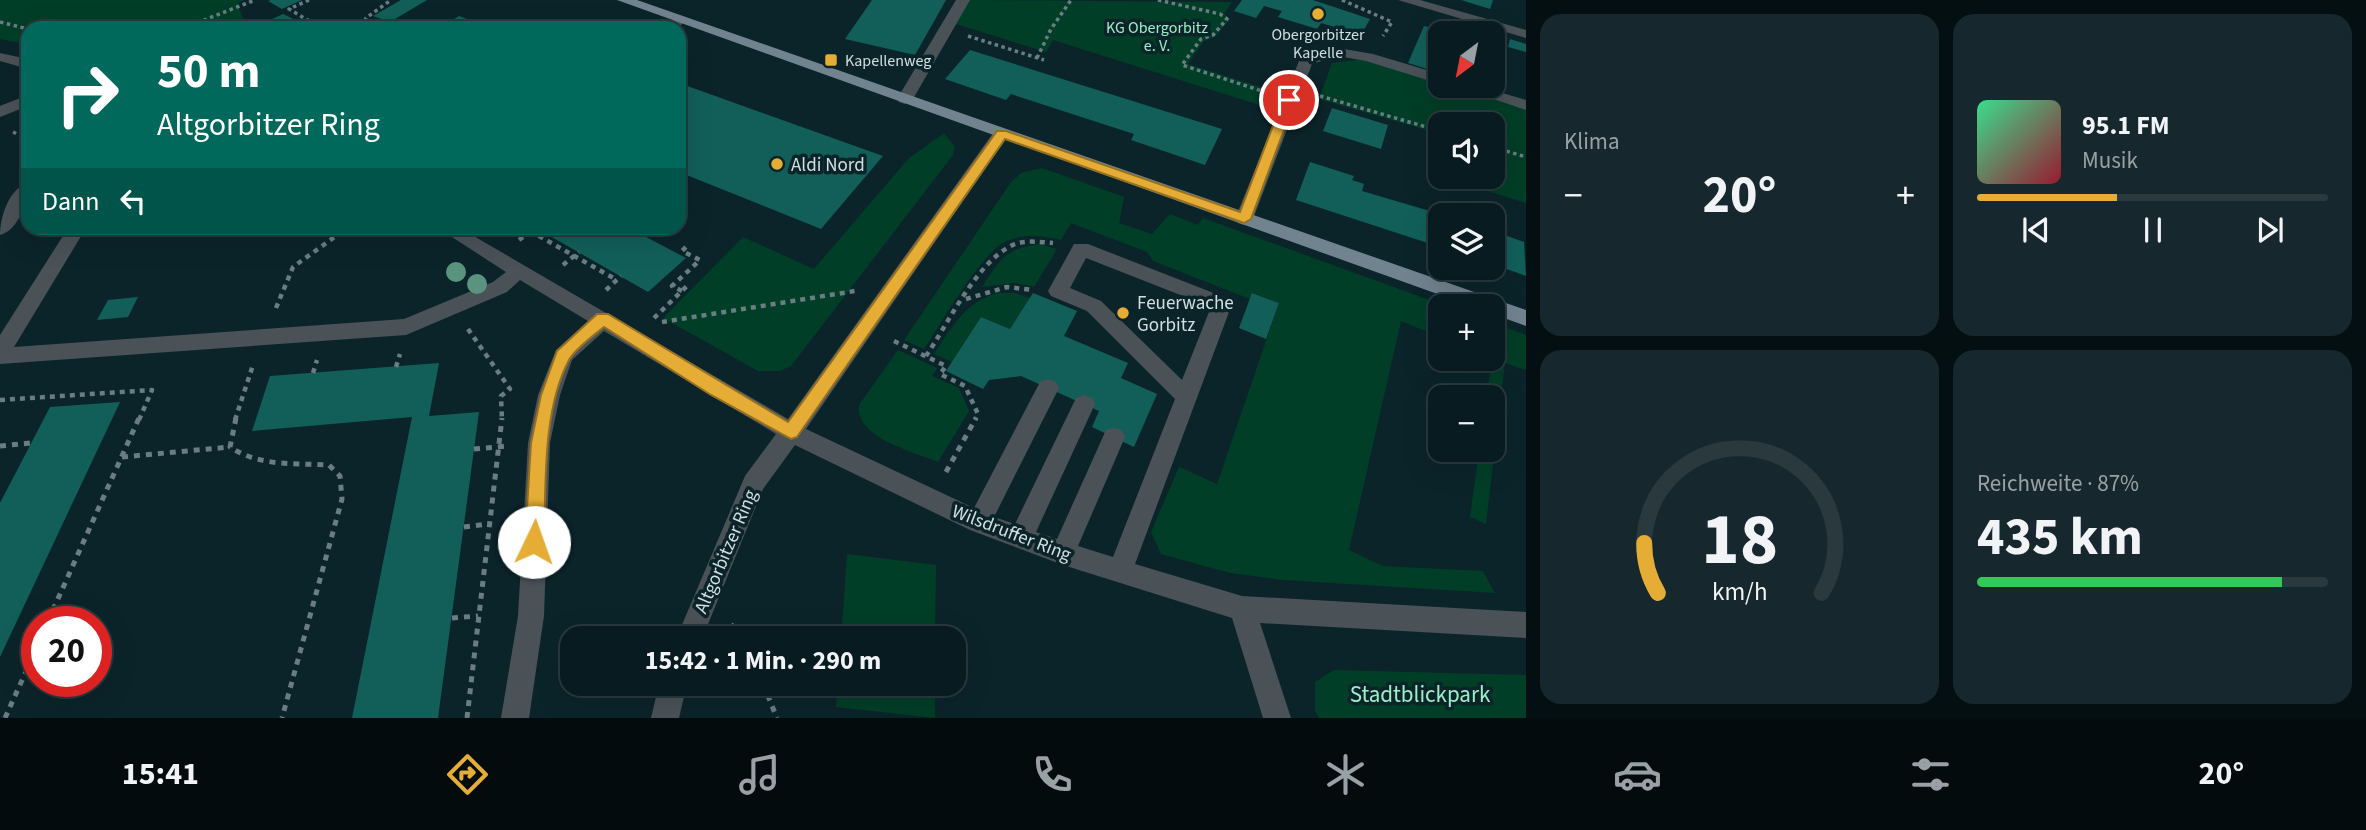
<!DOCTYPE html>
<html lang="de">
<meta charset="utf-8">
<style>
body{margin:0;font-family:"Source Sans 3",sans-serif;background:#16282d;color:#f1f3f6;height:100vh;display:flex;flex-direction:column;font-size:26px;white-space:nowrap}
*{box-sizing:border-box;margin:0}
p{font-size:23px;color:#98a1a5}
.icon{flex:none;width:38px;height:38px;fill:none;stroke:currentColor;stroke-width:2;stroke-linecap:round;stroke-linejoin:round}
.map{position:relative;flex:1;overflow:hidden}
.drawer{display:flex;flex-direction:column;gap:14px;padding:14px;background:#040f12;width:840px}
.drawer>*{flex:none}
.banner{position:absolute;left:21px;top:21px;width:665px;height:214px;border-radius:21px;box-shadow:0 7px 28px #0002,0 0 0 2px #29393e;background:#00695c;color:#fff;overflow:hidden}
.needle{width:46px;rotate:212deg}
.fabs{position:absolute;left:1428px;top:21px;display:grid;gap:14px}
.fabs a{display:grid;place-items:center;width:77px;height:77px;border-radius:14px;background:#081b20;box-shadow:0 7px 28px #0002,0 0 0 2px #29393e;font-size:35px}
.speed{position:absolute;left:21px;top:606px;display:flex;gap:14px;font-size:35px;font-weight:700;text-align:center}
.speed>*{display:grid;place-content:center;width:91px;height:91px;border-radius:50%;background:#081b20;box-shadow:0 7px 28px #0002,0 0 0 2px #29393e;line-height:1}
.speed .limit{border:10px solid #d22;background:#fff;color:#111}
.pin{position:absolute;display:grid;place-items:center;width:60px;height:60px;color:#fff;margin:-30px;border:4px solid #fff;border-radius:50%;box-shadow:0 2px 7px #0007}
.me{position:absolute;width:77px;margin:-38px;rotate:3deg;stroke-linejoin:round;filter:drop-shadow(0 0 5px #0008)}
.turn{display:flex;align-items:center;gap:24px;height:147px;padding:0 21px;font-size:32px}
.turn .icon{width:91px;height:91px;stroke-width:2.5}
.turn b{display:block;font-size:49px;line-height:60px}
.then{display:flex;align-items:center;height:66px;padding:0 21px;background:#0003;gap:14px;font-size:26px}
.big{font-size:52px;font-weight:700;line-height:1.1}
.drawer .card{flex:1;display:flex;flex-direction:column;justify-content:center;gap:10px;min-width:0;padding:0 24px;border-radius:21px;background:#16282d}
.drawer .dial{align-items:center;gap:0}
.dial svg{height:182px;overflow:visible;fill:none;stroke:#29393e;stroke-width:7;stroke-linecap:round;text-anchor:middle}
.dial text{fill:#f1f3f6;stroke:none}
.song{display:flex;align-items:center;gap:21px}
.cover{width:84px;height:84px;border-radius:10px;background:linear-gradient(135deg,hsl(150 70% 55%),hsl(350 70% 35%))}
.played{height:7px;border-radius:4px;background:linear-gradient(90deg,#e5ad36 40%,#29393e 40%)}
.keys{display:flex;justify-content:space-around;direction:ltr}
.heat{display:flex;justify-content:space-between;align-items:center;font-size:38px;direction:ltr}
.charge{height:10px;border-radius:5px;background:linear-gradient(90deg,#34c759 87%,#29393e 0)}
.drawer .tiles{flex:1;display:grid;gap:14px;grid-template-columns:repeat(2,1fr)}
.trip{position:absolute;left:560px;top:626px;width:406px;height:70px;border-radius:21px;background:#081b20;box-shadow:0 7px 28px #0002,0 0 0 2px #29393e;font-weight:700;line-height:70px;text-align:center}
.dock{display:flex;height:112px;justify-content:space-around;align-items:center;background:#030b0d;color:#98a1a5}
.dock .icon{width:49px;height:49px}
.dock .active{color:#e5ad36}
.dock b{font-size:32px;color:#f1f3f6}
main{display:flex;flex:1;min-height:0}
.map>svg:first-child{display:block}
.green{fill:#013e27;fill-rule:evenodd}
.building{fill:#125f5a}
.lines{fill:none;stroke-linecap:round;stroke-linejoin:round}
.path-far2{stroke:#697d82;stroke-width:3.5;stroke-dasharray:3.5 3.5;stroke-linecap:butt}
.path-far1{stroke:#697d82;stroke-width:4.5;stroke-dasharray:5 5;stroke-linecap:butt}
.path{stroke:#697d82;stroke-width:5;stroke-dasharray:6 6;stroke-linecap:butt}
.minor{fill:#4a5258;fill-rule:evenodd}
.major{fill:#728390;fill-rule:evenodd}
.tree{fill:#5a947f}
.route{fill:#e5ad36;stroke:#957023;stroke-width:2}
.poi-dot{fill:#e5ad36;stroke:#0b242a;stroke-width:2.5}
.labels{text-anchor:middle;stroke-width:7;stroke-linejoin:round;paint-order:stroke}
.far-park-label{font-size:16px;fill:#9befc5;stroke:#0b242a}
.far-poi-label{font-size:16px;fill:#d1dfe3;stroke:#0b242a}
.poi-label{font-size:19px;fill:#d1dfe3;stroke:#0b242a;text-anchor:start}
.street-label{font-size:19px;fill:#d1dfe3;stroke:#0b242a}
.near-park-label{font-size:23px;fill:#9befc5;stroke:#0b242a}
</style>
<main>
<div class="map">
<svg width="1526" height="718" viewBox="0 0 1526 718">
<rect width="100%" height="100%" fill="#0b242a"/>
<g class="green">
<path d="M0,0H244L238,3L246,28H28V45L0,39Z"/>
<path d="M969,0L1232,2L1224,14L1230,19L1216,36L1204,41L1188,64L1282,94L1275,110L1053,40L1046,52L953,23Z"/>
<path d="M1363,59L1440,82V86H1451L1526,108V203L1429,173L1440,134L1319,99L1332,63ZM1440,124H1493V177H1440Z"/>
<path d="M944,133L955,147L953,155L791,366L780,371H758L663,318L743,237L814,269L908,159Z"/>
<path d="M1042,168L1124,197L1119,223L1152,234L1170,214L1198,225L1203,218L1446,306H1440V337L1401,321L1349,550L1383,566L1483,571L1495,593L1283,580L1230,573L1161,554L1151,532L1179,467L1217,484L1279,303L1253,293L1250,299L1153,261L1147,252L1071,223L1061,240C1044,236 1025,233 1007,241C982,251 941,324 924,349L904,340L1011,182L1021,173Z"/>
<path d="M1040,244L1057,249L1034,287L1015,283L982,287C1001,258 1005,249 1040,244Z"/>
<path d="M999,293H1015L1030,298L1010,329L981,317L952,362L934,354C952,327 966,300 999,293Z"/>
<path d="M1493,323L1526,335V370L1505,363L1486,524L1470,517L1479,450H1493V397H1486L1493,359Z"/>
<path d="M898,350L937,368L932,376L959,388L969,411L938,462C913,451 856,439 859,405Z"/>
<path d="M847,554L936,565L935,639H841Z"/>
<path d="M1334,670L1526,675V718H1319L1315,710V682Z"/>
<path d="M838,684H935V718L836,707Z"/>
</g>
<g class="building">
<path d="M271,0H302L282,9L268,1Z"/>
<path d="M401,0H427L390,22L373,16Z"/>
<path d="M872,0H946L915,55L845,39Z"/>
<path d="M1242,0H1313L1370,19L1361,35L1321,23L1317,29L1278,17L1282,11L1264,6L1256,18L1234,11Z"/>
<path d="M1461,0H1493L1490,9Z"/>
<path d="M283,14L312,28H274L264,23Z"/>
<path d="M459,16L490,28H440Z"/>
<path d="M1424,26L1448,32L1440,33V73L1408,63Z"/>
<path d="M1510,39L1526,44V52L1508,47Z"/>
<path d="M970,50L1222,129L1205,165L1131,140L1134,134L1103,124L1011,94L1006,100L945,79Z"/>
<path d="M679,83L883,156L821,229L679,172Z"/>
<path d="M1332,108L1388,125L1381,149L1323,131Z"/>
<path d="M1310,162L1354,176L1352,180L1364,184L1362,191L1440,214V247L1296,200Z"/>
<path d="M536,228H629L686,258L648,292Z"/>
<path d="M1493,231L1524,242L1526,276L1493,264Z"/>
<path d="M1033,293L1077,311L1064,336L1128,363L1121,378L1157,394L1134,447L1092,427L1099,411L1021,376L989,380L983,389L946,371L981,317L1010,329Z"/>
<path d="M1252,293L1279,303L1266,339L1239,328Z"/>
<path d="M138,297L128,317L97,320L108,300Z"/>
<path d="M439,363L429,416L479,412L438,718H352L412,417L252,431L270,376Z"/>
<path d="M120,402L0,657V503L50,407Z"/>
</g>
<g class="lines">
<g class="path-far2">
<path d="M309,0L289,9L321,28"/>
<path d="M1158,0L1220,14L1227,19L1213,35L1201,39L1182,65L1268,93"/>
<path d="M1342,0L1392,22L1383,36"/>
<path d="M0,22L28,29"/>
<path d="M184,28L255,0"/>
<path d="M363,28L366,18L391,0"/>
<path d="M968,36L1044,60"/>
<path d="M1037,58L1051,29L1071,0"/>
<path d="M1320,96L1440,131"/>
<path d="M13,132L28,139"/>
<path d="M1493,147L1526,157"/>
</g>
<g class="path-far1">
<path d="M530,231L617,280"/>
<path d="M519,240L535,228"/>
<path d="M563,265L579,252"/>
<path d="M606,290L621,276"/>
<path d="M682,291L672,286L700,260L682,251L688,245"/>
<path d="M966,299L1007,287L1033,290"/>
<path d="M276,308L293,267L347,228"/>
<path d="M654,318L689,284"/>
<path d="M662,322L855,291"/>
<path d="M468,329L510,389L501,396L502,420"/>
<path d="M894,341L946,366L940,374L965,386L978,414L975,420"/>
<path d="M926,356C948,324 978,259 1015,244C1027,240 1040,242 1053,243"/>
<path d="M396,367L400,354"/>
<path d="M313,373L317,360"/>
<path d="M0,400L152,390L139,420"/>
<path d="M235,420L253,365"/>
</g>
<g class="path">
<path d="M236,418L230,447C260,467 295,463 329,465L340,476L342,499L282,718"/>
<path d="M0,446L31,443"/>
<path d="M474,449L508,446"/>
<path d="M122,457L230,447"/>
<path d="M946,472L976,418"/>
<path d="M464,527L489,524"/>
<path d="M452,618L478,616"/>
<path d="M48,621L139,418"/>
<path d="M731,625L739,629L744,639"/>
<path d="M763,684L777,718"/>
<path d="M5,718L37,647"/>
<path d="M467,718L502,418"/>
</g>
<g class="minor">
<path d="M956,0H970L913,99L905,104L899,102L897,99Z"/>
<path d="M1398,0H1420L1526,30V38Z"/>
<path d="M680,15L687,19L678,28H662Z"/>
<path d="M1338,48L1373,54L1440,74V84L1366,61L1338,56L1312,64L1253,219L1244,225L1238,223L1235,219L1299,61Z"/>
<path d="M0,53L28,59V69L0,61Z"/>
<path d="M1455,86H1479L1526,100V110Z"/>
<path d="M28,95V106L0,117V106Z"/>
<path d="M1002,128L1010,133L806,429L974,508L1040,382L1048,379L1056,382L1059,388L994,517L1015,524L1076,398L1084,395L1092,398L1095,404L1036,532L1057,539L1106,430L1114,428L1122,430L1125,437L1078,546L1113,557L1175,399L1087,311L1051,296L1048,291L1074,244H1088L1229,299L1232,304L1135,564L1242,596L1526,612V638L1260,623L1291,718H1263L1232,618L1063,565L970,530L795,445L763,489L702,639H676L745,476L776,434L604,331L572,360L560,395L550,443L544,616L529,718H501L518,616L528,443L538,395L556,350L588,321L520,280L507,292L406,335L0,364V335L68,228H86L14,347L404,319L493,282L506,272L438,228H460L788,419L996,129ZM1086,258L1211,307L1182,380L1101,301L1070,288Z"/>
<path d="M28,183C28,201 19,230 0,235C0,218 8,189 28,183Z"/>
<path d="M659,684H687L679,718H651Z"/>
</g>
<path class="major" d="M617,0H637L1500,301L1526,310V326L1493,314V306H1471Z"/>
</g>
<g class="tree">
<circle cx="456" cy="272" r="10"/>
<circle cx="477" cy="284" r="10"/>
</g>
<path class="route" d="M1284,97L1295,100L1251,219L1244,223L1005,139L797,437L791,439L711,395L604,327C593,336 576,348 569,360C542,411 546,487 544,542L541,548L534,551L528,548L525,542L531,443L541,395L557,351L597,314H608L788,422L997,131H1006L1240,212Z"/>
<g class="poi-dot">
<circle cx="1318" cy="14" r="7"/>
<rect x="824" y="53" width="14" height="14" rx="3.5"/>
<circle cx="777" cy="164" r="7"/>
<circle cx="1123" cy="313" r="7"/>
</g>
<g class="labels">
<g class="far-park-label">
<text x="1157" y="33">KG Obergorbitz<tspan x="1157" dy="18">e. V.</tspan></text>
</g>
<g class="far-poi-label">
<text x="1318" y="40">Obergorbitzer<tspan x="1318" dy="18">Kapelle</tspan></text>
<text x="845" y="66" text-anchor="start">Kapellenweg</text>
</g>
<g class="poi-label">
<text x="791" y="171">Aldi Nord</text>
<text x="1137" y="309">Feuerwache<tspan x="1137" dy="22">Gorbitz</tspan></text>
</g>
<g class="street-label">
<text transform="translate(1012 532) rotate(21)" y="7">Wilsdruffer Ring</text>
<text transform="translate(725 551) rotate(-67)" y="7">Altgorbitzer Ring</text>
</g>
<g class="near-park-label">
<text x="1420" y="702">Stadtblickpark</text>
</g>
</g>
</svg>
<div class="fabs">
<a><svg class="needle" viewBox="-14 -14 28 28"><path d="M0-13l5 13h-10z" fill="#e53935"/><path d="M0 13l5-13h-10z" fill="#98a1a5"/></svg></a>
<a><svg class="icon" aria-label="sound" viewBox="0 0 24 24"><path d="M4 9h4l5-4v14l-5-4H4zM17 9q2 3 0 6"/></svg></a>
<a><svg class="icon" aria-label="layers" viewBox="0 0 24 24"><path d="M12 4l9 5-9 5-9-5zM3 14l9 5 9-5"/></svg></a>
<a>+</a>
<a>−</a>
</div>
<div class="speed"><div class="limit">20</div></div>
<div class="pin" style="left:1289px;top:100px;background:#d93025"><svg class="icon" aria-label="arrive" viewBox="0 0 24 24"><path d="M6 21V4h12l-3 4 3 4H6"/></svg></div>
<svg class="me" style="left:534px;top:542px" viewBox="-20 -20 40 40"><circle r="19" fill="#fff"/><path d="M0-13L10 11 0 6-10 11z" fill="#e5ad36"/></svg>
<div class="trip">15:42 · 1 Min. · 290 m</div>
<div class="banner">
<div class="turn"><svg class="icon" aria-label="right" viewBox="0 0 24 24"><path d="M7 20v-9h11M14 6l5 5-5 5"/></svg><div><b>50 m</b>Altgorbitzer Ring</div></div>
<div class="then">Dann<svg class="icon" aria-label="left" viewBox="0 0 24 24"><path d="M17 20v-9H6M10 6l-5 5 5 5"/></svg></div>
</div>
</div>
<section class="drawer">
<div class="tiles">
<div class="card"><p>Klima</p>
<div class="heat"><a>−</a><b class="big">20°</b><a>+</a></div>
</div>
<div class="card">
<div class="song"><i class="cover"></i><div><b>95.1 FM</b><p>Musik</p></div></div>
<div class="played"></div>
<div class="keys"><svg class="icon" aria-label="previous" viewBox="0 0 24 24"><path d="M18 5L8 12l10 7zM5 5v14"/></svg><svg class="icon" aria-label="pause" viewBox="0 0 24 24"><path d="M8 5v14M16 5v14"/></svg><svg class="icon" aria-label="next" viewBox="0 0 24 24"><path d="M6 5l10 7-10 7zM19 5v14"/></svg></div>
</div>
<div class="card dial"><svg viewBox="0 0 100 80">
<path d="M14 69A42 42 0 1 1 86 69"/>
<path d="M14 69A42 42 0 0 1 8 47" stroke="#e5ad36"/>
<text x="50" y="56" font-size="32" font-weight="700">18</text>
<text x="50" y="72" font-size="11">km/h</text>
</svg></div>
<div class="card"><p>Reichweite · 87%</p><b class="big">435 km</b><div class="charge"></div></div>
</div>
</section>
</main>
<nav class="dock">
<b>15:41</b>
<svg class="icon active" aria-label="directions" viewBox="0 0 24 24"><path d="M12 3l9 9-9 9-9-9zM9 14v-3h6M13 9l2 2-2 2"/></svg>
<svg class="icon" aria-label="music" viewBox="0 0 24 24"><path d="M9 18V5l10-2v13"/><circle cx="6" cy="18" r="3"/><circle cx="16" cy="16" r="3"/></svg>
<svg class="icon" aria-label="phone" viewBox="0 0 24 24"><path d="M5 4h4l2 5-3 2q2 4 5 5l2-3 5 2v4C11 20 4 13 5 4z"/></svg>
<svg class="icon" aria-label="climate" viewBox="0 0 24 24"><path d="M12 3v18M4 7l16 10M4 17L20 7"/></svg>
<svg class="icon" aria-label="car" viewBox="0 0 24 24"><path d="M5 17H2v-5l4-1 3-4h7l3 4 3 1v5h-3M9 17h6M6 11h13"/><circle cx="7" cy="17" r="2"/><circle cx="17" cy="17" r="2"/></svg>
<svg class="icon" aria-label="filters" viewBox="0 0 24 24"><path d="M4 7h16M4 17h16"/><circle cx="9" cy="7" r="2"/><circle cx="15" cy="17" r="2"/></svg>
<b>20°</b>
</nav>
